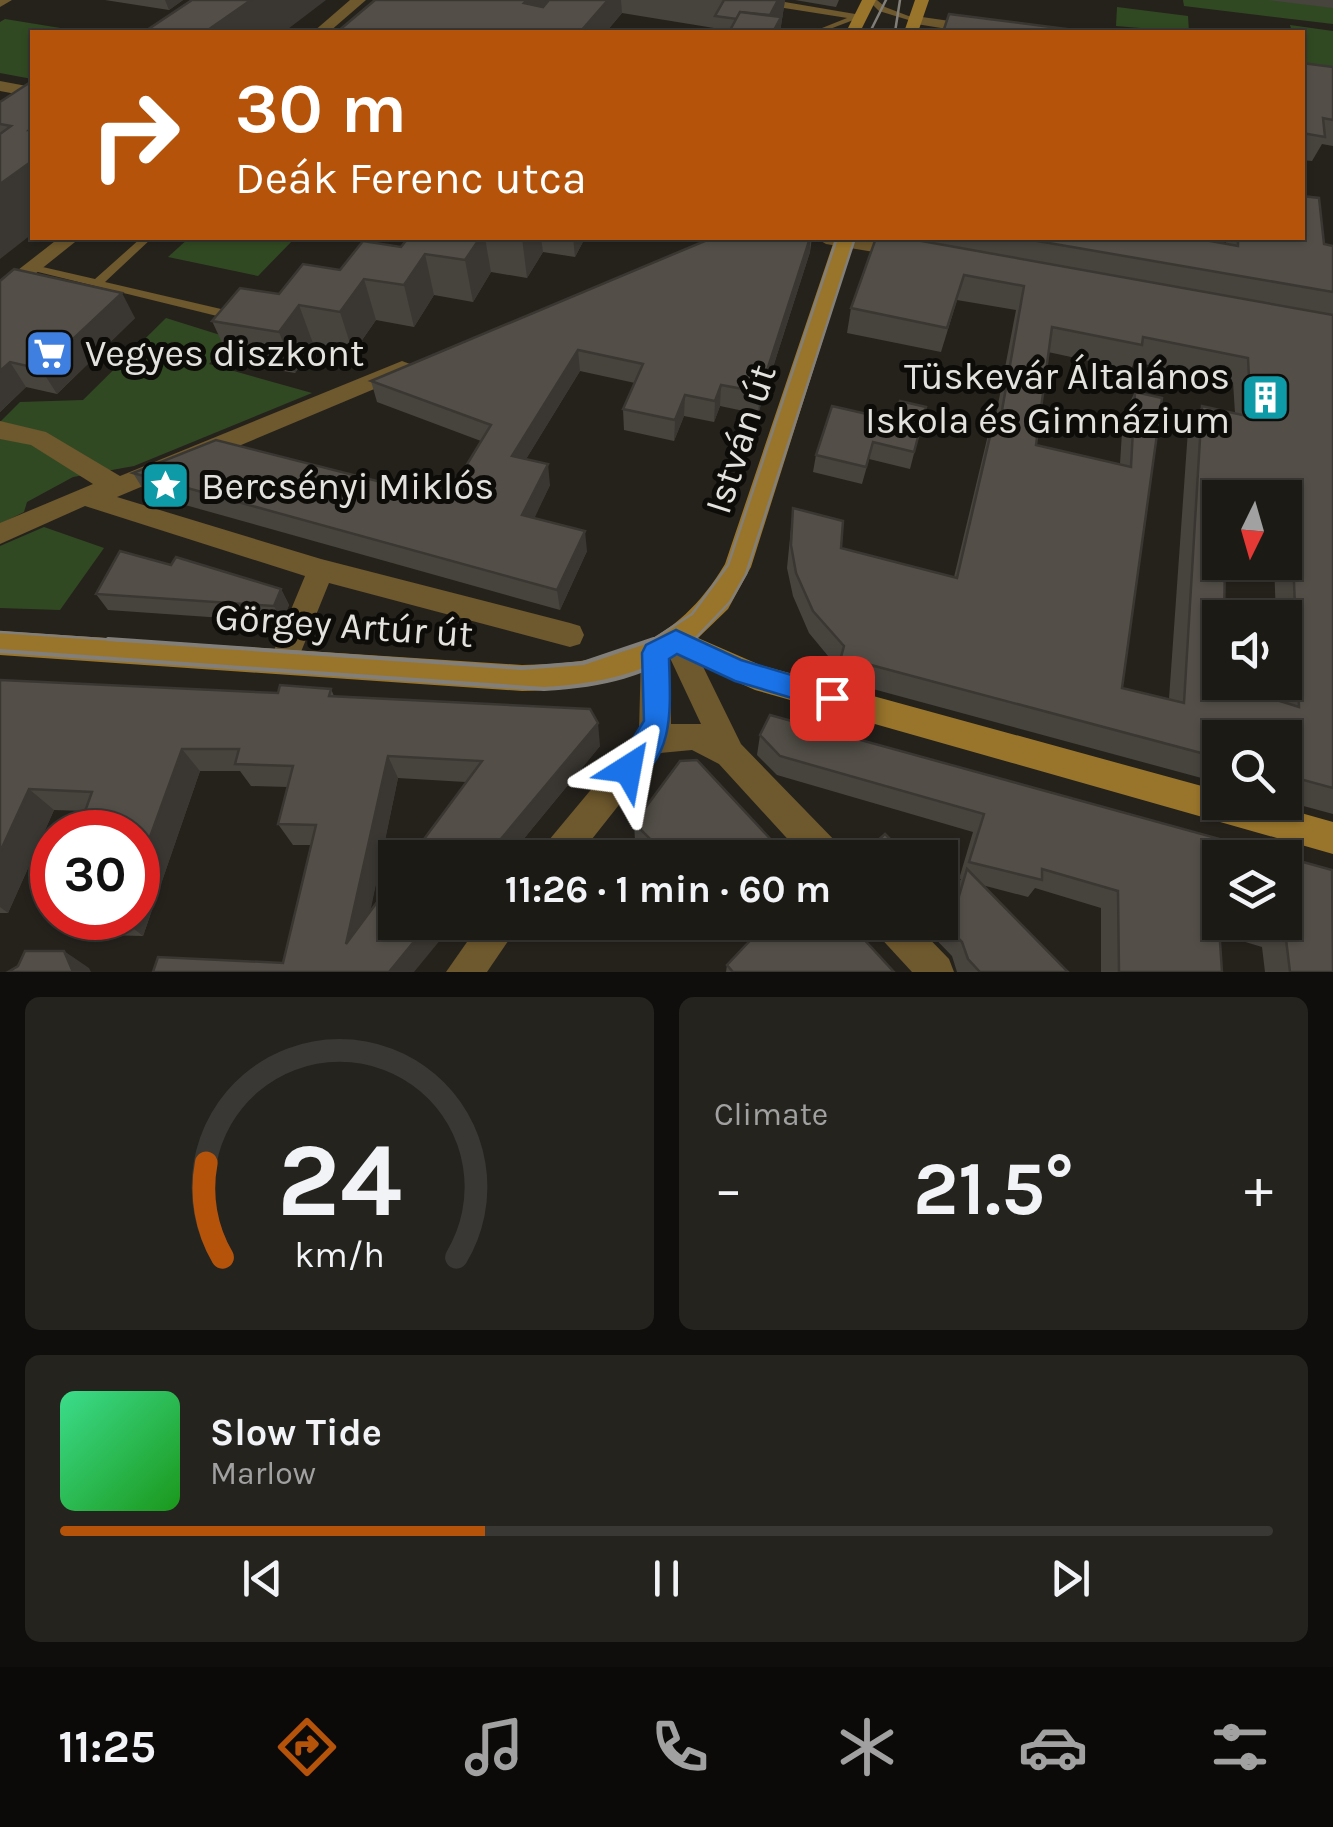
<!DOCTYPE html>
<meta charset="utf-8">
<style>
body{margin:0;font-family:Karla,sans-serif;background:#25231e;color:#f1f3f6;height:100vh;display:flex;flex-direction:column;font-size:38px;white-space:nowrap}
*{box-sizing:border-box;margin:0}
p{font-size:32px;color:#a0a1a0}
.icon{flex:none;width:55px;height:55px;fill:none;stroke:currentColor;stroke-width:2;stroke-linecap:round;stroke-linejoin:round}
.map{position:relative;height:972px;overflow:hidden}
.details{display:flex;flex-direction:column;gap:25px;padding:25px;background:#0f0e0c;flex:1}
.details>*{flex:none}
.hud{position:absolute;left:30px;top:30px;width:1275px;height:210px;border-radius:0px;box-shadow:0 2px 8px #0004,0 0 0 2px #3a3834;background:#b45309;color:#fff;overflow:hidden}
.needle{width:65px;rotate:185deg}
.buttons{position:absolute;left:1202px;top:480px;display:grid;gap:20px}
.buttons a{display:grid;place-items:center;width:100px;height:100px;border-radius:0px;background:#1c1a15;box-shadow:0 2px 8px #0004,0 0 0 2px #3a3834;font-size:50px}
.speed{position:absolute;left:30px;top:810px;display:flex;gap:20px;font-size:50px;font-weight:700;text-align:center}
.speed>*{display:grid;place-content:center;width:130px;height:130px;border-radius:50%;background:#1c1a15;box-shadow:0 2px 8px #0004,0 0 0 2px #3a3834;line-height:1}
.speed .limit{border:15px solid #d22;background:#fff;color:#111}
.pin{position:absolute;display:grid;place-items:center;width:85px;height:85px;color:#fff;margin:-42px;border-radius:20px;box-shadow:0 5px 15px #0006}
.me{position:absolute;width:110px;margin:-55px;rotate:34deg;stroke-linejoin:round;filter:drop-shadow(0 0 8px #0008)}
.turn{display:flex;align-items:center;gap:35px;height:210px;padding:0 40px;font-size:45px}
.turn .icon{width:130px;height:130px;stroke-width:2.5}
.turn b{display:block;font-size:70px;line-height:85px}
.big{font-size:75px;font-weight:700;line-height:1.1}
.details .card{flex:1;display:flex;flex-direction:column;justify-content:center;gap:15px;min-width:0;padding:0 35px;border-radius:15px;background:#25231e}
.details .dial{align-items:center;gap:0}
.dial svg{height:260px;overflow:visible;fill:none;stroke:#3a3834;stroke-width:7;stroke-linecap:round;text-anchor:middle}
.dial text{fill:#f1f3f6;stroke:none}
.song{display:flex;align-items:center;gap:30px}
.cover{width:120px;height:120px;border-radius:15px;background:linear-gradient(135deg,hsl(150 70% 55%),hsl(120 70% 35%))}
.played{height:10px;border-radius:5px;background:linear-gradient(90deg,#b45309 35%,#3a3834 35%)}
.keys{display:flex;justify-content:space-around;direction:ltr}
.heat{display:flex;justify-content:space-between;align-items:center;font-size:55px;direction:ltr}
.details .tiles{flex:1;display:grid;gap:25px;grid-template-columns:1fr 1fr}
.card:last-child{grid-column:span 2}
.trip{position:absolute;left:378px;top:840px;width:580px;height:100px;border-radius:0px;background:#1c1a15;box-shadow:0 2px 8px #0004,0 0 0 2px #3a3834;font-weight:700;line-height:100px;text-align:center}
.menu{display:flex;height:160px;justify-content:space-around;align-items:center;background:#0b0a08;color:#a0a1a0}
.menu .icon{width:70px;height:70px}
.menu .selected{color:#b45309}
.menu b{font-size:45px;color:#f1f3f6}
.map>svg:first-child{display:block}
.green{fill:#314922}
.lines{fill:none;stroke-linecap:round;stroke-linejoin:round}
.lane{fill:#6e582d;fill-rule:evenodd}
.street{fill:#6e582d;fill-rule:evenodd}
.secondary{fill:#99752c;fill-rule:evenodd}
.tram-far1{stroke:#827f7a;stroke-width:2.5}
.tram{stroke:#827f7a;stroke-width:4}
.wall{fill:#47443e;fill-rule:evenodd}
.shaded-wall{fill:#3a3732}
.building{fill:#534f48;stroke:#3a3732;stroke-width:2.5;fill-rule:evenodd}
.route{fill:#1a73e8;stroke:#114b97;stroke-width:2.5}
.labels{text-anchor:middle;stroke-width:10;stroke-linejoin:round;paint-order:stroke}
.poi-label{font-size:38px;fill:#e4e2de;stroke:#0d0c09;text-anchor:start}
.street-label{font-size:38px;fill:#e4e2de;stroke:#0d0c09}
</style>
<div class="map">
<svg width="1333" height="972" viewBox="0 0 1333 972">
<rect width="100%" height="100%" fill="#25221c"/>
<g class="green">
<path d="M1183,0H1333V24L1184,6Z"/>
<path d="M1117,7L1188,16L1189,32L1116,26Z"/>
<path d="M5,19L85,32H32V79L0,73V22Z"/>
<path d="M1290,25L1333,31V68L1303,64L1302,32H1292Z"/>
<path d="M189,238H295L258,276L168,257Z"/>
<path d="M166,318L233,339L209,364L312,393L134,466L73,477L27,502L24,512L0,524V422L20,402L83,400Z"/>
<path d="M44,527L104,548L60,610L0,608V546Z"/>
</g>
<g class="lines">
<g class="lane">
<path d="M868,0H877L885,7L919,20L915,22L879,11Z"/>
<path d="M857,14L864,16L822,32H812Z"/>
<path d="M141,238H152L105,282L221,309V315L217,316L30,270L28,268L34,265L95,279Z"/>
</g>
<g class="street">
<path d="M0,0H12L0,7Z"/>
<path d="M350,0H366L329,32H313Z"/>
<path d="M734,0H773L867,16L860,20Z"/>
<path d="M915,16L992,27L1000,32H966L910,23V17Z"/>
<path d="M0,81L32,87V97L0,91Z"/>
<path d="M59,238H80L0,302V284Z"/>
<path d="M816,238C843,236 893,234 914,251L904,257L826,244Z"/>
<path d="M402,361L410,364L413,369L410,374L117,497L321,559L570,623L580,626L584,635L580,644L570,647L329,583L294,669L284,673L274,669L270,660L305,576L85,506L0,544V523L93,484L31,445L0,439V421L46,432L120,476Z"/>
<path d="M676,629L686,632L741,744L840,846L844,858H805L719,764L692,750L660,753L577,858H540L544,846L639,732L641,653L645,644L655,641L663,643L666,632ZM670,658L701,724H671Z"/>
<path d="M481,922H521L487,972H446Z"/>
<path d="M872,922H913L949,959L954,972H912L877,934Z"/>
</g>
<g class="secondary">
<path d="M862,0H876L860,32H846Z"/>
<path d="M915,0H929L918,32H904Z"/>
<path d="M835,238H855L751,567L728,609L698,638L760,665L1220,791V802H1262L1333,822V854L755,690L677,655C628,683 578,690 522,691L0,655V631L522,665C613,664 676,646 725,564Z"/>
</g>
<g class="tram-far1">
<path d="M870,32L886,0"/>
<path d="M895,32L900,0"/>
<path d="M0,632L145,642"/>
<path d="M649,642L692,614L728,565L837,238"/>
<path d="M692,642L730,602L746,574L855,238"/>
</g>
<g class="tram">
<path d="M108,639L522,668L583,663L654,639"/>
<path d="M0,651L544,689C597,686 653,676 694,639"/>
</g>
</g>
<g class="wall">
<path d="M105,0H183L169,10Z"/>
<path d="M375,0H785L780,32H714V28L622,13L606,32H337Z"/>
<path d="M795,0H839L836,7Z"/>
<path d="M1269,0H1333V8Z"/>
<path d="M1302,63L1333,67V146L1322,144L1312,161L1302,160Z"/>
<path d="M32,81L0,259V102Z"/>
<path d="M408,238H585L575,257L543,252L527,278L491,272L473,302L434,295L414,327L376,320L353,353L314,346L295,373L231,362L212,321L401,247Z"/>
<path d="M712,238H812L810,252L758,414L720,406L714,422L684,416L674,441L624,430L623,409L635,383L580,371L526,459L550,485L534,518L587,551L560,610L146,494L133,473L415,491L413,485L449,494L481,441L377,402L371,381Z"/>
<path d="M876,238H1195L1226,243V238H1302L1333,246V814L1285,801V738H1220V783L836,679L838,668L809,633L793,596L787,568L793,508L841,548L954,577L987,439L996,415L1016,310L957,300L941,352L847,333L851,308ZM1048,352L1131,370L1134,362L1233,382L1235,413L1202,406L1188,430L1169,699L1122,688L1135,392L1123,416L1120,464L1036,445ZM1220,498H1285V562H1274L1276,618H1285V682H1277V700L1224,684Z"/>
<path d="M0,281L135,318L57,394L26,387L0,412Z"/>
<path d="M926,407L910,469L869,459L862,484L813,472L816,455Z"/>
<path d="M171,565L281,589L289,605L282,622L108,610L96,594Z"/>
<path d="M0,680L278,693L331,689L334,696L600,746L508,858H410L466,782L398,778L370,911L395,922L283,963L311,845H293L278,824L288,787L251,786L240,771H200L143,936L104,935L80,918L138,832H99L83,817L85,811L54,810L8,913H0Z"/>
<path d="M760,735L1332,870L1333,972H1265L1262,947L1219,934L1222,972H1101V908L1035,888L1028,897L982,885L1068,972H957L952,956L919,922H940V889L952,901L957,885L961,879H959L973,832L777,775L757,755ZM1220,858L1285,922H1220Z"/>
<path d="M634,823L788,858H652L635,840Z"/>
<path d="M744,922H848L894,972H726L727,965L753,939L743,928Z"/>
</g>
<g class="shaded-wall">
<path d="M165,0H183L169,10Z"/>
<path d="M251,0H326L284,32H205Z"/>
<path d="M527,0H555L527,32L524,3Z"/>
<path d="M608,0H621L622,13L606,32H580Z"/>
<path d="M778,0H785L780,32H766L767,22Z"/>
<path d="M32,161V234L0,259V184Z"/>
<path d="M480,238H485L491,272L473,302L465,260Z"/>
<path d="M522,238H541L543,252L527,278Z"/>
<path d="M573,238H585L575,257Z"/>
<path d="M810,238V252L758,414L760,392Z"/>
<path d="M425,254L434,295L414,327L404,285Z"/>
<path d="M364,279L376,320L353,353L340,312Z"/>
<path d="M122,293L135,318L57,394L41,369Z"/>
<path d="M299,305L314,346L295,373L279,332Z"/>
<path d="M578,350L580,371L515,477L512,456Z"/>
<path d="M10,362L26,387L0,412V371Z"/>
<path d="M721,385L720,406L714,422L715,401Z"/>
<path d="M685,395L684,416L674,441L675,420Z"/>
<path d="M548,464L550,485L526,536L522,515Z"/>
<path d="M585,531L587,551L560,610L557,590Z"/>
<path d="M281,589L289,605L282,622L274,606Z"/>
<path d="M598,723L600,746L508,858H485Z"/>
<path d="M182,749L200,771L143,936L120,918H138V870Z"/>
<path d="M388,756L398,778L360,961L346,944Z"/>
<path d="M29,789L54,810L8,913L0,907V852Z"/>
<path d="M430,922H455L414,972H389Z"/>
<path d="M64,951L89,968L91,972H73Z"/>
</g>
<g class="building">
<path d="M192,0H251L205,32H144Z"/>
<path d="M375,0H527L524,3L543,7L549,0H608L580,32H337Z"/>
<path d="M724,0H723H778L770,15L740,12L737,19L715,16Z"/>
<path d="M740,12L781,17L773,32H729Z"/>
<path d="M949,14L1090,32H943Z"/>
<path d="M1302,63L1333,67V120L1323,118L1325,137L1302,133Z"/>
<path d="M32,81V127L29,130H32V161L0,184V134L11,126L0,124V102Z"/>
<path d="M1302,196L1319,198L1324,244L1333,246V292L1020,238H1194L1238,246V238H1302Z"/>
<path d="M408,238H480L465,260L425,254L404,285L364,279L340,312L299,305L279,332L212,321L240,288L279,294L303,264L340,270L363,241L401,247Z"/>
<path d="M712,238H810L760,392L721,385L715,401L685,395L675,420L623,409L643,364L578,350L512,456L548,464L522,515L585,531L557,590L133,473L216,440L420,492L413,485L449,494L491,425L371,381Z"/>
<path d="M876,238H905L1333,315V788L1285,775V738H1220V758L841,657L844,646L813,611L796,573L791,545L793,508L843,521L841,548L957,578L995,415L1001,416L1024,286L964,275L947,328L851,308ZM1052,327L1142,345L1143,337L1248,358L1251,417L1202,406L1184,703L1122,688L1162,398L1135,392L1131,467L1036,445ZM1220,498H1285V530L1292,532L1299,707L1220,682V618H1224L1225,562H1220Z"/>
<path d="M14,269L122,293L41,369L10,362L0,371V281Z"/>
<path d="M900,401L926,407L914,452L873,442L866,467L816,455L832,406L893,420Z"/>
<path d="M120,551L171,565L176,557L281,589L274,606L96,594Z"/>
<path d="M0,680L278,693L280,685L331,689L329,696L590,709L598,723L485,858H410L482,761L388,756L346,944L395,878V922H430L389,972H153L158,957L283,963L316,825L278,824L293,766L235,764L239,749H182L138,870V832H112L118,817H83L92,792L29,789L0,852Z"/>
<path d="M770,715L1332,870L1333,972H1290L1285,931L1254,922H1285V858H1220V913L1218,912L1222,972H1119L1118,891L1042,869V880L969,862L984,814L780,756L760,735Z"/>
<path d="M697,760L788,858H724L715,848L707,858H669L634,823L680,761Z"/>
<path d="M885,834L909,858H874L867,850Z"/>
<path d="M967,869L1068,972H980L968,959L962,942L940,920V889L956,906Z"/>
<path d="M755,922H848L894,972H733L727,965L761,929Z"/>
<path d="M25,951H64L73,972H8L18,966Z"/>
</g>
<path class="route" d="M676,630L741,660L842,690L846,698L842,707L832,710L735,681L677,654L669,659C670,701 677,763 628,782L618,778L614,769L644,721L642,653L646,645Z"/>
<defs>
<symbol id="supermarket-square" viewBox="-11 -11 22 22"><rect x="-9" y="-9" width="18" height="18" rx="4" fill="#3f7fe0" stroke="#0d0c09"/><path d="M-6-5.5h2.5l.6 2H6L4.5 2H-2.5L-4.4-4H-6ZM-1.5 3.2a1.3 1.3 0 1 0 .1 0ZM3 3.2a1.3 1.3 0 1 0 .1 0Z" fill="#fff"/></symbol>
<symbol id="building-square" viewBox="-11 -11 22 22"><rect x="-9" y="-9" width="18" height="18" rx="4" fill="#0f9aa8" stroke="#0d0c09"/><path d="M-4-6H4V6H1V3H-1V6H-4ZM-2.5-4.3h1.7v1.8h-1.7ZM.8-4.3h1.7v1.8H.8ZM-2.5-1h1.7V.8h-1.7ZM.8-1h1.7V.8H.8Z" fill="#fff"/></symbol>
<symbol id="sight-square" viewBox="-11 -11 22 22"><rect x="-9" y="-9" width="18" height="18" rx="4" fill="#0f9aa8" stroke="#0d0c09"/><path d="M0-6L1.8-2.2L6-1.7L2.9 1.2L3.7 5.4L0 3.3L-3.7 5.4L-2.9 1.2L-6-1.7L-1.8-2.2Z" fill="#fff"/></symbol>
</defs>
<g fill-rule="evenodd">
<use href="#supermarket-square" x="22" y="326" width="55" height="55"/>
<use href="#building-square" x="1238" y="370" width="55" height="55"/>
<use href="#sight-square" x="138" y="458" width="55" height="55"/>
</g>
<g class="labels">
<g class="poi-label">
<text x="85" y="366">Vegyes diszkont</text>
<text x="1230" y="389" text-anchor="end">Tüskevár Általános<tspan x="1230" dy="44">Iskola és Gimnázium</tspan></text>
<text x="201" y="499">Bercsényi Miklós</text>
</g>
<g class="street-label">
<text transform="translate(740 439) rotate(-72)" y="13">István út</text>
<text transform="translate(344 625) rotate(4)" y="13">Görgey Artúr út</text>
</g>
</g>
</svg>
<div class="buttons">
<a><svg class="needle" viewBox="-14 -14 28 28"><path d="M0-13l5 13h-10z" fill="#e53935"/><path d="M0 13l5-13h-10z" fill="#a0a1a0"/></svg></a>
<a><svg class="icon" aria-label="sound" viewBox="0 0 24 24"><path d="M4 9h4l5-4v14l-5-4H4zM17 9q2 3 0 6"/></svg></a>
<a><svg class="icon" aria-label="search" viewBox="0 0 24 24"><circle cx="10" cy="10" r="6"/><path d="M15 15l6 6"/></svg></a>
<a><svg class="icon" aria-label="layers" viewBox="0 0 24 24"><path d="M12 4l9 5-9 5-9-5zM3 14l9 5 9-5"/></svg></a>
</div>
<div class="speed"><div class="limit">30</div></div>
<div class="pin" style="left:832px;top:698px;background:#d93025"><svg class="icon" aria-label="arrive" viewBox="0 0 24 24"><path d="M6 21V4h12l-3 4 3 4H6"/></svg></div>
<svg class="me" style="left:628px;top:769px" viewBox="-20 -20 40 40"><path d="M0-17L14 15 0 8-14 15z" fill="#1a73e8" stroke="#fff" stroke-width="4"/></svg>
<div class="trip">11:26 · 1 min · 60 m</div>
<div class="hud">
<div class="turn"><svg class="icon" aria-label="right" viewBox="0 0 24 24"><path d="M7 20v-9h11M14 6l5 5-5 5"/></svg><div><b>30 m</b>Deák Ferenc utca</div></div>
</div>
</div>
<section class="details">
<div class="tiles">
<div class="card dial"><svg viewBox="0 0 100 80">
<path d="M14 69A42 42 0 1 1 86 69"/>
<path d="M14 69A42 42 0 0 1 9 40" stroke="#b45309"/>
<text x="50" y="56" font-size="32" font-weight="700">24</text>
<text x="50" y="72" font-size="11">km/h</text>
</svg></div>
<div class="card"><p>Climate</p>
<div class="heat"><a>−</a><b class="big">21.5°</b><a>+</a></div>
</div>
<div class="card">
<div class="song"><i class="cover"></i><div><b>Slow Tide</b><p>Marlow</p></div></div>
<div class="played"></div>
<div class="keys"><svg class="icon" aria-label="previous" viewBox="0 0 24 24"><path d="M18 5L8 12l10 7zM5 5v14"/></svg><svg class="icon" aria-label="pause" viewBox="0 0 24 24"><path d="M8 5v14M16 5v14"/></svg><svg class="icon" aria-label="next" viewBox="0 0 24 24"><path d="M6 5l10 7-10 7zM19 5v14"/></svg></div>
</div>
</div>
</section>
<nav class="menu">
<b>11:25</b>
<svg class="icon selected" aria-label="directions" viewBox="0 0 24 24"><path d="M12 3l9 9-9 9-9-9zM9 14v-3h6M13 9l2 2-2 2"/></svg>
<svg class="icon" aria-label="music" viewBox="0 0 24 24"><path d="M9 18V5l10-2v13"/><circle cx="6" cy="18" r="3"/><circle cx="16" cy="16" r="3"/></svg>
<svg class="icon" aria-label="phone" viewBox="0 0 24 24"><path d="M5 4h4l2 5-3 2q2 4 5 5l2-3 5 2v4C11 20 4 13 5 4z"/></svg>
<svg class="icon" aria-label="climate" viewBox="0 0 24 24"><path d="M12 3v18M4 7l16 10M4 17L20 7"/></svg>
<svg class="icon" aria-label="car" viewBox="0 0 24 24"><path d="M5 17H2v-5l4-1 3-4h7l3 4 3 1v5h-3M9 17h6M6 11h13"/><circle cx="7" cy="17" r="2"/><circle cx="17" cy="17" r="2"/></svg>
<svg class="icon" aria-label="filters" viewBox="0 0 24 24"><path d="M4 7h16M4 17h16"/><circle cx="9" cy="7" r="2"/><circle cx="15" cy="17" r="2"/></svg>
</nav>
